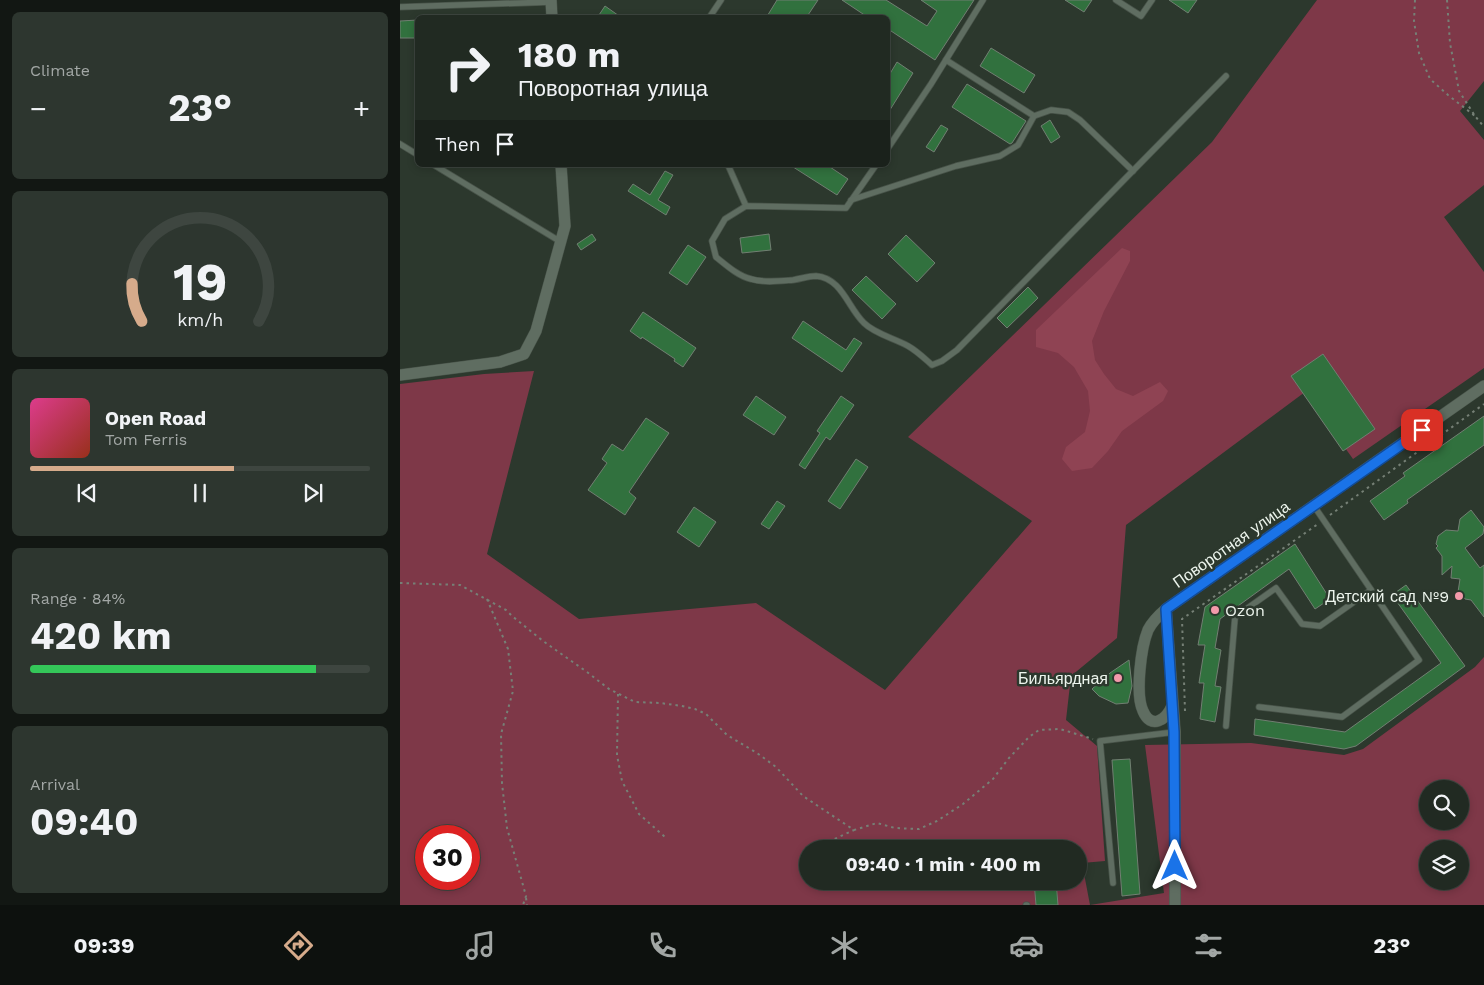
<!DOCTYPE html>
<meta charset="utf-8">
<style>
body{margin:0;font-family:"Work Sans",sans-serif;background:#2d362f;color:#f1f3f6;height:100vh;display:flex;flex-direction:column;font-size:19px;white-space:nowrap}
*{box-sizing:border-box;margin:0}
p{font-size:16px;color:#a2a7a5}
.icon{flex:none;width:28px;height:28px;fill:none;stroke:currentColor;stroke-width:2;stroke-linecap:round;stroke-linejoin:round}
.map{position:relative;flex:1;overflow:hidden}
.side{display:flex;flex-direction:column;gap:12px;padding:12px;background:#121713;width:400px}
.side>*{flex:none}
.banner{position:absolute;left:15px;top:15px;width:475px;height:152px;border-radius:8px;box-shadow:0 2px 8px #0003,0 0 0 1px #3e4640;background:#212a22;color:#f1f3f6;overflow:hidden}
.tools{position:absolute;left:1019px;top:780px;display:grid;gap:10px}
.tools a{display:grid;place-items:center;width:50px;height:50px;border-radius:50%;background:#212a22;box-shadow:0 2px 8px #0003,0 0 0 1px #3e4640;font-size:25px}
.speed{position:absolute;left:15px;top:825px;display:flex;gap:10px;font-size:25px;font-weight:700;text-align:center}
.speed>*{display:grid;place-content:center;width:65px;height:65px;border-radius:50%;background:#212a22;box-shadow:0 2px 8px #0003,0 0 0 1px #3e4640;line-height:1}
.speed .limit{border:8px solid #d22;background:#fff;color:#111}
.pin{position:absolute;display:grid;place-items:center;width:42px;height:42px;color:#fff;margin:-21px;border-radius:10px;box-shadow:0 2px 8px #0006}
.me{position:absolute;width:55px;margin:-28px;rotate:0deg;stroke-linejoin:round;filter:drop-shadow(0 0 4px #0008)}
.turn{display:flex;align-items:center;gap:18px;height:105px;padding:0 20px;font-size:22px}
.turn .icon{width:65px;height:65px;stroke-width:2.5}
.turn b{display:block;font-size:35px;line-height:42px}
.then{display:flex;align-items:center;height:48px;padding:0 20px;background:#0003;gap:10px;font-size:19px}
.big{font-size:38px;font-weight:700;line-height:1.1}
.side .tile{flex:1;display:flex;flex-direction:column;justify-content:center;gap:8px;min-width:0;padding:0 18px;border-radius:8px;background:#2d362f}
.side .dial{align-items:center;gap:0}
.dial svg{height:130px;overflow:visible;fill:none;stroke:#3e4640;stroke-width:7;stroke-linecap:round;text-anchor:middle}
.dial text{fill:#f1f3f6;stroke:none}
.song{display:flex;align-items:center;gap:15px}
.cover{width:60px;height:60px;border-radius:8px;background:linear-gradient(135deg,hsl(330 70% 55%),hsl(10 70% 35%))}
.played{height:5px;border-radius:2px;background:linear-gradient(90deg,#d6ab8b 60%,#3e4640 60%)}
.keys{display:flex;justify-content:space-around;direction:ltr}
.heat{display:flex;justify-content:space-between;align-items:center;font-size:28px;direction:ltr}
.charge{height:8px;border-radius:4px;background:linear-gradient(90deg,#34c759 84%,#3e4640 0)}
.trip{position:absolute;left:399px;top:840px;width:288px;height:50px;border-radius:25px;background:#212a22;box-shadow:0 2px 8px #0003,0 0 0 1px #3e4640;font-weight:700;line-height:50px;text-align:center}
.tabs{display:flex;height:80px;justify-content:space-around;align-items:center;background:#0d110e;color:#a2a7a5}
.tabs .icon{width:35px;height:35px}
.tabs .selected{color:#d6ab8b}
.tabs b{font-size:22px;color:#f1f3f6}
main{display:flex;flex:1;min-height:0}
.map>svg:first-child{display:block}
.green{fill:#7e3848;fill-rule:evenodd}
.forest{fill:#8f4353}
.building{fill:#31713e;stroke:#717f72}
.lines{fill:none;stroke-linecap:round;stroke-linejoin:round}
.service-casing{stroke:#485349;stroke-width:7}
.minor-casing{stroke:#485349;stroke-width:12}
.path{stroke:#768076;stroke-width:2;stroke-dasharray:2.5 4;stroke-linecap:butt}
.service{stroke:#5f6d61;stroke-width:5.5}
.minor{stroke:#5f6d61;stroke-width:11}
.route-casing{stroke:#114b97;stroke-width:12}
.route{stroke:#1a73e8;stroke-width:9}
.poi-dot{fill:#f39aaa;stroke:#2c382d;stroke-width:2}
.labels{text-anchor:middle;stroke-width:5;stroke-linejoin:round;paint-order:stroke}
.street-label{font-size:16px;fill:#edf5ed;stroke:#2c382d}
.poi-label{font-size:16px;fill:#edf5ed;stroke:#2c382d;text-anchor:end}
</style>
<main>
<section class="side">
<div class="tile"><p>Climate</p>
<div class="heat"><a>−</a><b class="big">23°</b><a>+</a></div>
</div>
<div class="tile dial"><svg viewBox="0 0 100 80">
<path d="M14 69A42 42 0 1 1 86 69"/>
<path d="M14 69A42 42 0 0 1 8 46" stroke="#d6ab8b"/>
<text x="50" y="56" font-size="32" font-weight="700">19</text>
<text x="50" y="72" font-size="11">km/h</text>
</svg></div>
<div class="tile">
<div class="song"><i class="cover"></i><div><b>Open Road</b><p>Tom Ferris</p></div></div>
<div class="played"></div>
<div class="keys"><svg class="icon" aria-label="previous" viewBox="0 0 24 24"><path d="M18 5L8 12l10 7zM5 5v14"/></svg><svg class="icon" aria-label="pause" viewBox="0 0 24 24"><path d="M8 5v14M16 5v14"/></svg><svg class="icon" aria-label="next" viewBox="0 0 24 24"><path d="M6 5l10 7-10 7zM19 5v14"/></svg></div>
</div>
<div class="tile"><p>Range · 84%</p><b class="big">420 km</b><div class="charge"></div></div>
<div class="tile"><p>Arrival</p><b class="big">09:40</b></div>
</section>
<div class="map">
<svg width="1084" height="905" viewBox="0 0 1084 905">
<rect width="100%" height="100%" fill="#2c382d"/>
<path class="green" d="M917,0H1084V81L1060,111L1084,140V185L1044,217L1084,272V368L953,459L905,392L726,525L717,638L671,676L666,720L697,746L705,861L682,863L690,905L764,893L745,745L851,743L944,755L963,749L1075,667L1084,657V905H0V384L84,374L134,371L87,554L179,619L356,603L485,690L632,521L508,437L812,142ZM1028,789H1060V821H1028ZM26,836H69V879H26ZM408,849H678V881H408ZM1028,849H1060V881H1028Z"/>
<path class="forest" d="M722,248L730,251V261L704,311L692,341L695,360L704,374L716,389L733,396L760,382L768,391L763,401L722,431L708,451L692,468L672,471L662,459L666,447L685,432L690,411L688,391L674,367L658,353L636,347V330Z"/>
<g class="building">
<path d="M377,0H418L406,18H366Z"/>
<path d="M442,0H486L527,26L537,11L521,0H574L535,60L488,29V18H469Z"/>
<path d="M665,0H692L684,12Z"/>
<path d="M769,0H797L788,13Z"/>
<path d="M205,6L222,18H197Z"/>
<path d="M18,20V38H0V21Z"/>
<path d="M591,48L635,75L624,93L580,66Z"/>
<path d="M497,62L513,73L488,113V77Z"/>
<path d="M567,84L626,121L612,143L610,144L552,107Z"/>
<path d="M650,120L660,137L651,143L641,126Z"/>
<path d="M541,125L548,129L534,152L526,147Z"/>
<path d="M390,165H427L448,179L437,195Z"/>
<path d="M265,171L273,175L258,200L270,207L266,215L228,191L233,184L250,195Z"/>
<path d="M192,234L196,240L181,250L177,244Z"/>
<path d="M369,234L371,250L342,253L340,238Z"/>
<path d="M506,235L535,263L517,282L488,254Z"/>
<path d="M288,245L306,257L287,285L269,273Z"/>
<path d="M466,276L496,304L482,319L452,290Z"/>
<path d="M628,287L638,298L607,328L597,318Z"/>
<path d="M243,312L296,348L283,367L274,361L275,359L242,337L241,339L230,331Z"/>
<path d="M403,321L446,350L454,338L462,343L442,372L392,338Z"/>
<path d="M923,354L975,429L943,451L891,376Z"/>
<path d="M356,396L386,417L374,435L343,415Z"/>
<path d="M441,396L454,405L430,440L426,437L405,469L399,465L420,433L417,431Z"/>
<path d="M1084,416V445L1007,500L1008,503L984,520L970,501L1005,476L1003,473Z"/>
<path d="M246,418L269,433L229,492L236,498L225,515L188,490L207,463L202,459L212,444L223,451Z"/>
<path d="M456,459L468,467L440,509L428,501Z"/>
<path d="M377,501L385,506L369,529L361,524Z"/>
<path d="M294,507L316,522L299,547L277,532Z"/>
<path d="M1071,510L1084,527L1083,534L1065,548L1080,568L1084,565V617L1071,600L1065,599L1063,596L1061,597L1058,592L1060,579L1051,578L1052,566L1042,575V556L1036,548L1038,546L1036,544L1038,536L1046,530L1058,531L1060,519Z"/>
<path d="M895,544L930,599L915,609L889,569L820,619L815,648L821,650L815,686L821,687L815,722L800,719L804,683H799L805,645H798L805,607Z"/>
<path d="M1006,585L1065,666L956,746L944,749L854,735L855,719L945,732L1041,663L992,595Z"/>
<path d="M729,660L732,686L728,703L716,704L699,696L692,689L710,673Z"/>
<path d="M730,759L740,894L722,896L712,760Z"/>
<path d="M634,881H656L658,905H636Z"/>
</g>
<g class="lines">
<defs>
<g id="service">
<path d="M716,0L741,16L752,0"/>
<path d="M0,7L151,2"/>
<path d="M309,18L321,0"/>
<path d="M546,60L634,116L651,110L668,112L680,120L733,171"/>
<path d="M0,144L18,155"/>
<path d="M488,148L531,84L583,0"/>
<path d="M34,165L161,242"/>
<path d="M328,165L346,206"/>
<path d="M476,165L446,208L346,206L325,219L312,241L316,257C326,265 338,276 351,279C364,283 380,281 393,280C400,279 409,276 416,276C442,278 448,308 464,323C475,334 494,338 508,346C517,351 524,358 532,365L542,361L557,350L826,76"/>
<path d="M451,200L556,166L600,156L618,145L634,116"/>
<path d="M859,707L942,717L1019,660L914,506"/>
<path d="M826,726L835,617L876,588L902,624L920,626L971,590"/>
<path d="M713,883L700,741L775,732"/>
<path d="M626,905H627"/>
</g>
<g id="minor">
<path d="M151,0L152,18"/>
<path d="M0,375L100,362L124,354L136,331L165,226L161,165"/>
<path d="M766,609L775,732V905"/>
<path d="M772,706C766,720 751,730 743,711C735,694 741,647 748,630C752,622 759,615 766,609L1084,386"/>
</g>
</defs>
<use href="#service" class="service-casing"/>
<use href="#minor" class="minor-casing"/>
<g class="path">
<path d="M1015,0L1014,21L1019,53L1030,79L1048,95L1075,116"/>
<path d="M1047,0L1050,43L1059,91L1075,116L1084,127"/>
<path d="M930,515L1084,404"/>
<path d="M0,583L60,585L106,610L112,616L143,641L187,672L209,689L235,702L260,703L282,706L295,709L306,714L327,735L357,753L376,767L403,796L454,830L477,823L495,828L519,829L537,821L563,804L593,779L609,758L629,737L639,730L660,729L693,739"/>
<path d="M87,599L108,649L113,691L101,734L102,783L107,828L126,896L123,905"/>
<path d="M218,694L217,755L222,781L239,814L265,837"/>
<path d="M785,711L782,619L918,524"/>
<path d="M417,847L454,830"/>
<path d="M126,898L127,905"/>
</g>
<use href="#service" class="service"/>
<use href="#minor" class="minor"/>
</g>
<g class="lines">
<defs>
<path id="route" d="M775,866L774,732L766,609L1022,430"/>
</defs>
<use href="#route" class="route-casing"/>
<use href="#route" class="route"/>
</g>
<g class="poi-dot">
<circle cx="1059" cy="596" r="5"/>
<circle cx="815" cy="610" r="5"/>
<circle cx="718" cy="678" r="5"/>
</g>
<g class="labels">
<g class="street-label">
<text transform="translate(831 544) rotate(-35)" y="6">Поворотная улица</text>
</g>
<g class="poi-label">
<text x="1049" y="602">Детский сад №9</text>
<text x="825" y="616" text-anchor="start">Ozon</text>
<text x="708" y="684">Бильярдная</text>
</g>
</g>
</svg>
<div class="tools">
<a><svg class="icon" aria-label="search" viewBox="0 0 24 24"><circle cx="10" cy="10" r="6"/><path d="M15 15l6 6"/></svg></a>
<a><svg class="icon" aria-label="layers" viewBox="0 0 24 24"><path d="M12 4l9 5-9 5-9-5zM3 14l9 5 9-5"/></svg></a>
</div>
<div class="speed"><div class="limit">30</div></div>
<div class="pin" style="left:1022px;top:430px;background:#d93025"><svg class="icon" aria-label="arrive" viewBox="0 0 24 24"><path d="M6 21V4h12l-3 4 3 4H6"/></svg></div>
<svg class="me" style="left:775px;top:866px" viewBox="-20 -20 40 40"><path d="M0-17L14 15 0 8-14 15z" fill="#1a73e8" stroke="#fff" stroke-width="4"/></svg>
<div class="trip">09:40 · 1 min · 400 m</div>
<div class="banner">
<div class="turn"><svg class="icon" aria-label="right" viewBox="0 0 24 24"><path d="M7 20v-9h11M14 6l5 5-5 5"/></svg><div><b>180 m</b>Поворотная улица</div></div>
<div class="then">Then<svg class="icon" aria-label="arrive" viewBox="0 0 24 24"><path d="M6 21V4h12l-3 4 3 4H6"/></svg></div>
</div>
</div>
</main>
<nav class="tabs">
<b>09:39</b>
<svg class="icon selected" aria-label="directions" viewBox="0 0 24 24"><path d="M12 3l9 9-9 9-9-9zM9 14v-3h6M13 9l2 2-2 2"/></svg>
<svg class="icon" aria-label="music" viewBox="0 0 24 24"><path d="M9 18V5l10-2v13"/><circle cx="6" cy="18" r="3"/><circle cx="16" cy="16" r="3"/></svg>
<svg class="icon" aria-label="phone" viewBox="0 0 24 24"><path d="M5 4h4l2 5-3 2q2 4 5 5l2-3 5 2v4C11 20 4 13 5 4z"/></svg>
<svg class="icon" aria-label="climate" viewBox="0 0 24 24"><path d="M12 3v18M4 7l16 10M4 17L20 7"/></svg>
<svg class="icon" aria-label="car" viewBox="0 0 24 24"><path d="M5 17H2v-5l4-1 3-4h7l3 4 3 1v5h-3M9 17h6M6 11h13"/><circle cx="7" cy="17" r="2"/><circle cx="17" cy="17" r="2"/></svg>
<svg class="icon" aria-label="filters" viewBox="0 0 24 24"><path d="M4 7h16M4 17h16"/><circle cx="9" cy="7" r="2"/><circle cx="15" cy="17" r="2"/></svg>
<b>23°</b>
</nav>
